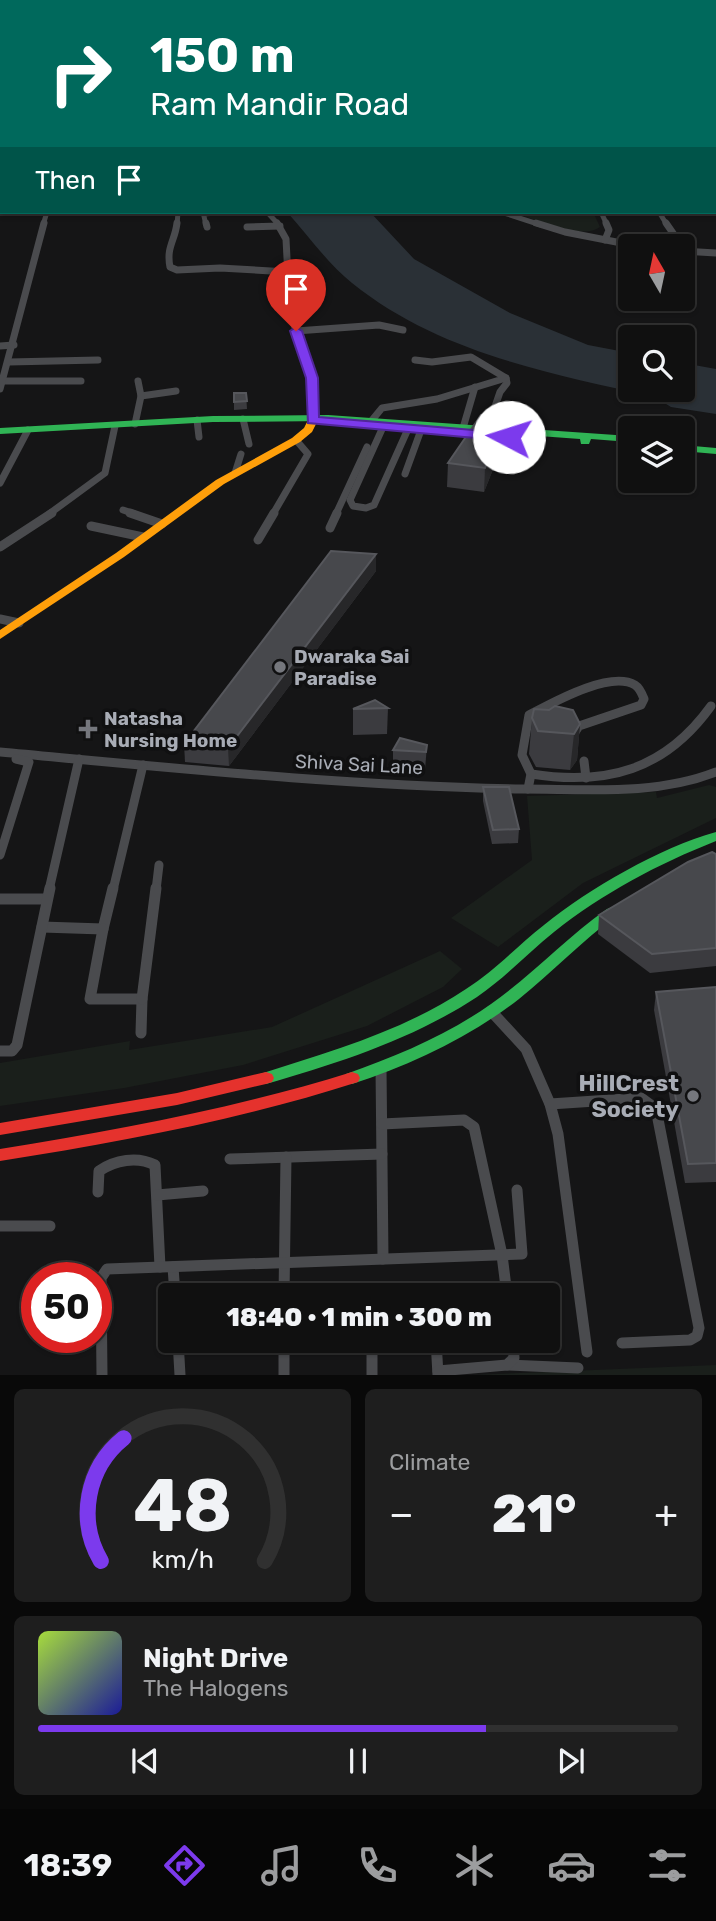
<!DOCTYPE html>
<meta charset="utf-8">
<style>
body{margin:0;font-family:Rubik,sans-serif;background:#1e1e1e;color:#f1f3f6;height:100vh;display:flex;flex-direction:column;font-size:26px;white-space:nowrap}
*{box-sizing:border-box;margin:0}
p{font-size:23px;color:#9c9d9f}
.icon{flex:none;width:38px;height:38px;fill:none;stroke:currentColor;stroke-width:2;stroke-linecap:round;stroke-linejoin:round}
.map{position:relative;height:1375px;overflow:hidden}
.drawer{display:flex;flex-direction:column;gap:14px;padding:14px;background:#090909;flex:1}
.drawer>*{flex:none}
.banner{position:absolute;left:0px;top:0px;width:718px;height:214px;box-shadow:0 2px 5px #0004,0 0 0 2px #303030;background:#00695c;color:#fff;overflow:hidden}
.needle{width:46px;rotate:351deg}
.buttons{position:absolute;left:618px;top:234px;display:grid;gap:14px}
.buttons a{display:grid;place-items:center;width:77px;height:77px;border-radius:7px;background:#101010;box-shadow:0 2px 5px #0004,0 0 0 2px #303030;font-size:35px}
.speed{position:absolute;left:21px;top:1262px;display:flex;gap:14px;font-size:35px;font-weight:700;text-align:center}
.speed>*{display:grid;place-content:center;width:91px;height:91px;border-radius:50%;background:#101010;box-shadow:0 2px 5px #0004,0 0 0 2px #303030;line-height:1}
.speed .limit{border:10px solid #d22;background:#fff;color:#111}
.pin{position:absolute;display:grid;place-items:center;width:60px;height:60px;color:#fff;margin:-72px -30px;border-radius:50% 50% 50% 0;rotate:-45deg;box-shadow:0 0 7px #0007}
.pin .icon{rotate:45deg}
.me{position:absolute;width:77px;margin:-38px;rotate:275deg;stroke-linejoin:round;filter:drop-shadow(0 0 5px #0008)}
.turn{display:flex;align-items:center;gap:24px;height:147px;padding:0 35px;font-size:32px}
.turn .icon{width:91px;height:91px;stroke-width:2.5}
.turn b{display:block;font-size:49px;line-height:60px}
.then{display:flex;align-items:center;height:66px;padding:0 35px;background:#0003;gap:14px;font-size:26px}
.big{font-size:52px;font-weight:800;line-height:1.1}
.drawer .card{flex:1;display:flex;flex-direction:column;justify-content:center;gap:10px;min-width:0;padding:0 24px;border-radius:10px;background:#1e1e1e}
.drawer .dial{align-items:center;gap:0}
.dial svg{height:182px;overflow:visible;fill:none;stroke:#303030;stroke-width:7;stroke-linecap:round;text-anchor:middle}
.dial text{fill:#f1f3f6;stroke:none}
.song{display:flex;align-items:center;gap:21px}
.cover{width:84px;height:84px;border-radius:10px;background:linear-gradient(135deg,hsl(80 70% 55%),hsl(240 70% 35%))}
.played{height:7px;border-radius:4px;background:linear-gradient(90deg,#7c3aed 70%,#303030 70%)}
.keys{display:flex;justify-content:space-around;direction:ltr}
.heat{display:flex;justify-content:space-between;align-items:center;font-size:38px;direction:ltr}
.drawer .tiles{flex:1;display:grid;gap:14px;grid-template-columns:1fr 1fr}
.card:last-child{grid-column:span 2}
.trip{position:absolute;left:158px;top:1283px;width:402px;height:70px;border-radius:7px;background:#101010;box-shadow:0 2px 5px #0004,0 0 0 2px #303030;font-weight:800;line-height:70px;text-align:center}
.menu{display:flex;height:112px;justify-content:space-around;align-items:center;background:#060606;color:#9c9d9f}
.menu .icon{width:49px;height:49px}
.menu .current{color:#7c3aed}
.menu b{font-size:32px;color:#f1f3f6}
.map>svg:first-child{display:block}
.green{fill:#1a1f1b}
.water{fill:#2a3036}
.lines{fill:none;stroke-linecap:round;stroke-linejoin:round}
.street-far3{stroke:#4a4b4e;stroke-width:5}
.street-far2{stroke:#4a4b4e;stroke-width:7}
.street-far1{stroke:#4a4b4e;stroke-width:9}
.street{stroke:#4a4b4e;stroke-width:11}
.fast{fill:#30b455;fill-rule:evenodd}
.slow{fill:#ff9f0a;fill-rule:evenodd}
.jam{fill:#e5322d;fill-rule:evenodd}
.wall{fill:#3b3b3f}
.shaded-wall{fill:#272729}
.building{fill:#47484c;stroke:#56575c;stroke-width:2}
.route{fill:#7c3aed;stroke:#51269a;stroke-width:2}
.poi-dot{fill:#75777d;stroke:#101011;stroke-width:2.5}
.labels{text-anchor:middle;stroke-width:7;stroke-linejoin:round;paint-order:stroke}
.poi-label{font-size:19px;font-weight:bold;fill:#a8acb5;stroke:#101011;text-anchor:start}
.street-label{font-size:19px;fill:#a8acb5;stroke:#101011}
.near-poi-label{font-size:23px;font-weight:bold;fill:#a8acb5;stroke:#101011;text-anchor:end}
</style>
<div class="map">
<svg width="716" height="1375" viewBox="0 0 716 1375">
<rect width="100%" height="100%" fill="#151516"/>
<g class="green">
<path d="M512,212H593L600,227C582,241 532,218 512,212Z"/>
<path d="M709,785L716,787V818L583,883L498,947L451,918L532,860L527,796L656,792L657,798Z"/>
<path d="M440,951L462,969L443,987L367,1026L243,1065L124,1088L0,1106V1063L130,1041L129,1050L272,1027Z"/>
<path d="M716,1365V1375H472Z"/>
</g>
<path class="water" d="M287,212H370L414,259L510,313L588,345L630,353V390H682L683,363L716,369V414L671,407L655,397C549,373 439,353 352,283C327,263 308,235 287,212Z"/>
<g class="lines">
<g class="street-far3">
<path d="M643,0L645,2"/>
<path d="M713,0L715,2"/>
<path d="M458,2L462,0"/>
<path d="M203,212L206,225"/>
<path d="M267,212L279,225"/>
<path d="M501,212L541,225"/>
<path d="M601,212L607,225"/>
<path d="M659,212L667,225"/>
<path d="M204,214L228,212"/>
<path d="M43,225L47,212"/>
<path d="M177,225L178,212"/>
</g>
<g class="street-far2">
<path d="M177,223C175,241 166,247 170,267L177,270L220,268L288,272"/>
<path d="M206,223L207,227"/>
<path d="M277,223L286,239L288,277L285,298L312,378L313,420"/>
<path d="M536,223L565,232L642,247"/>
<path d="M666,223L686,252"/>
<path d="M247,227L280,226"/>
<path d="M605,240L609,230L606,223"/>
<path d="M682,251L716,253"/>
<path d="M296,331L379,325L403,330"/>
<path d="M0,346L14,345"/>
<path d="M9,362L98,360"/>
<path d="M0,381H81"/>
<path d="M0,389L44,223"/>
<path d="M141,396L176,391"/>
<path d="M243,419L249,444"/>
<path d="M197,420L199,437"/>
<path d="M135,424L141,396L138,381"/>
<path d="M489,424L500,392L507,383L506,378"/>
<path d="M368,425L382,408L437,399L506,378L471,357L432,362L415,360"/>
<path d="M383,427L350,500L353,506L366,508L374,505L408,429"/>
<path d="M463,428L475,387"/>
<path d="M235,473L241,454"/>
<path d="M405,474L421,430"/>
<path d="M0,483L28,430"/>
<path d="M123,510L135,514"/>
<path d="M49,514L105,473L115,426"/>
<path d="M273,514L308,454L296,440"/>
<path d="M336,514L367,447"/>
</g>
<g class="street-far1">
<path d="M130,513L162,524"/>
<path d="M91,526L143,537"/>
<path d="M330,528L337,513"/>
<path d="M258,540L274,513"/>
<path d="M0,547L52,513"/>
<path d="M0,619L19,623"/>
<path d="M0,752C174,768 348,786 522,789C586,789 655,796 716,772"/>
<path d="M584,761L586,778"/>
<path d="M531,774C607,786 665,770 711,706"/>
<path d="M528,789L531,774L522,755L529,715C552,703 610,670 635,685C640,688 642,694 644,699L641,705L579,726L575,732"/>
<path d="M0,855L29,762L16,759"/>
<path d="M49,890L79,759"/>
<path d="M113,890L143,765"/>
<path d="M156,890L159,865"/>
</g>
<g class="street">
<path d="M0,899H47"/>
<path d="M42,927L103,929L113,888"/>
<path d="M103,929L90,999H142L141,1033"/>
<path d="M142,999L156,888"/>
<path d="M491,1011L526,1049L550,1104L558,1134L587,1352"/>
<path d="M0,1051H12L17,1045L50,888"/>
<path d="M381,1068L383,1259"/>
<path d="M550,1104L641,1098L656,1109L699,1328L697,1336L690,1340L622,1343"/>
<path d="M382,1124L464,1120L474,1127L502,1255L507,1295"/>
<path d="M230,1159L382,1154"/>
<path d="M98,1192L99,1171C115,1160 137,1156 155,1165L160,1267"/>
<path d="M157,1195L203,1191"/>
<path d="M0,1226H50"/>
<path d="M173,1267L175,1295"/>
<path d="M284,1295L286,1157"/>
<path d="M178,1340L180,1375"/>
<path d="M284,1340V1375"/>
<path d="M372,1340V1375"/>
<path d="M436,1340L438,1375"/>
<path d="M507,1365L578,1368"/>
<path d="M438,1371L507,1365L514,1358L513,1340"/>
<path d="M102,1375L101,1278L107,1269L522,1254L517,1190"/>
</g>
<g class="fast">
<rect x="0" y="31" width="2" height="4"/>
<path d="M328,415L630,436V442L591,439L589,444H581L580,439L328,421L213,422L0,434V428L213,416Z"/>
<path d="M682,445L716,448V454L682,451Z"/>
<path d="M716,832V841C658,864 603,893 554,932C528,953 505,978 477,997C413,1039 339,1063 266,1084L260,1082L258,1078L260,1074C332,1051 403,1031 466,989C495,971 517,946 544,925C590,888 659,848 716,832Z"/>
<path d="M612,907L617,909L619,912L617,915C582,941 552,972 519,999C470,1037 411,1065 352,1084L346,1082L344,1078L346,1074C397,1056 447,1035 491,1004C532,975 566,938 607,909Z"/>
</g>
<path class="slow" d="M313,417L318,420L312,432L300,442L224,484L124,557L0,639V630L116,553L216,480L292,438L304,428L309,418Z"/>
<g class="jam">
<path d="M266,1072L272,1074L274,1078L272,1082L266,1084L177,1105L0,1135V1123L177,1093Z"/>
<path d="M352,1072L358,1074L360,1078L358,1082C240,1120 121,1142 0,1161V1149C119,1130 237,1108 352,1072Z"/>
</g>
</g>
<g class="wall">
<path d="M234,393H246L247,409L234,410Z"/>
<path d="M506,416L505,439L484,492L447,487L448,463Z"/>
<path d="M376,554V571L229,766L185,762L184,744Z"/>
<path d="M388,708L387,734L353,735V709Z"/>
<path d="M532,718L580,724L577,760L570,770L536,767L529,754Z"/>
<path d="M427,745L425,770L393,768V750Z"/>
<path d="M483,787L519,829L518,843L492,844L483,801Z"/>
<path d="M716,854V966L650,973L598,934L599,915Z"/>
<path d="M716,987V1182L685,1183L654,1010L656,992Z"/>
</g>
<g class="shaded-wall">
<path d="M506,416L505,439L484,492L485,468Z"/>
<path d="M376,554V571L229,766L228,748Z"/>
<path d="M580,724L577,760L570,770L574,734Z"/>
</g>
<g class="building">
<path d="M234,393H246L247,401L234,402Z"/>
<path d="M481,415L506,416L485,468L448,463Z"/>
<path d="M331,551L376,554L228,748L184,744Z"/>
<path d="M375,700L388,708L353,709Z"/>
<path d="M555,706L573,710L580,724L574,734L538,731L532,718L534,709L549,710Z"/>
<path d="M400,738L427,745L426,752L393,750Z"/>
<path d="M483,787H509L519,829L493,830Z"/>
<path d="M712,852L716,854V948L652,954L599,915L688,862Z"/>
<path d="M716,987V1163L688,1164L656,992Z"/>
</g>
<path class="route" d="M296,327L302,331L318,378L319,417L509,433L515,437L509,441L308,423L306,378L290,331Z"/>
<g class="poi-dot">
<circle cx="280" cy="667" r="7"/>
<path d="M84.5 718.5h7v7h7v7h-7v7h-7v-7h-7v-7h7z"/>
<circle cx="693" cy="1096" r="7"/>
</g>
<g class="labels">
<g class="poi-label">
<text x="294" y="663">Dwaraka Sai<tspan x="294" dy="22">Paradise</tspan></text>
<text x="104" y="725">Natasha<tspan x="104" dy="22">Nursing Home</tspan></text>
</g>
<g class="street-label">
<text transform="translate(359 764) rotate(3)" y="7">Shiva Sai Lane</text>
</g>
<g class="near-poi-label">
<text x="679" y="1091">HillCrest<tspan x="679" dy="26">Society</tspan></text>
</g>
</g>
</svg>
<div class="buttons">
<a><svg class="needle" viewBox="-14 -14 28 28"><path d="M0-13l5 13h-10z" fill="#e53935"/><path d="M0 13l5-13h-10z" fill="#9c9d9f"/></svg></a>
<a><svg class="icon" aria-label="search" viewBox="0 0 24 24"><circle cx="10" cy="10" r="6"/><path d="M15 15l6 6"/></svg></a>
<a><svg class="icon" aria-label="layers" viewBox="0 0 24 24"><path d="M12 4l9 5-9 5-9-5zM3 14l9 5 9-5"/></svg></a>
</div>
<div class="speed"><div class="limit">50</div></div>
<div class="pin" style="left:296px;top:331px;background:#d93025"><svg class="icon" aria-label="arrive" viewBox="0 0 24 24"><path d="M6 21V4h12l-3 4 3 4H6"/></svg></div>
<svg class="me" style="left:509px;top:437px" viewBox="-20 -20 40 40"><circle r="19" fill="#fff"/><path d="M0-13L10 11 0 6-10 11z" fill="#7c3aed"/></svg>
<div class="trip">18:40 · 1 min · 300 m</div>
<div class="banner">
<div class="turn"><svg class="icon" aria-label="right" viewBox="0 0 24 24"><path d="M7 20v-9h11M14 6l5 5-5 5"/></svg><div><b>150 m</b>Ram Mandir Road</div></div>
<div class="then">Then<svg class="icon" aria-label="arrive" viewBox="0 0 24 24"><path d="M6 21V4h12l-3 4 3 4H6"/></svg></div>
</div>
</div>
<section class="drawer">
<div class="tiles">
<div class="card dial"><svg viewBox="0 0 100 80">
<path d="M14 69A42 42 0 1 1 86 69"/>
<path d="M14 69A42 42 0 0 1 24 15" stroke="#7c3aed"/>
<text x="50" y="56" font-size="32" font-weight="700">48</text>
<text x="50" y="72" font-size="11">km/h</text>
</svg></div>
<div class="card"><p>Climate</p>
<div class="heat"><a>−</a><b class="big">21°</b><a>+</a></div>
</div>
<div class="card">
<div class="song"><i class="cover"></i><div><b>Night Drive</b><p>The Halogens</p></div></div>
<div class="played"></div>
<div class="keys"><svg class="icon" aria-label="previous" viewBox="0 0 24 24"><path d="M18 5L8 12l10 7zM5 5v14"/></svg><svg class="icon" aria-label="pause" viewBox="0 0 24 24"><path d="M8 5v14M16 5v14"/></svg><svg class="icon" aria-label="next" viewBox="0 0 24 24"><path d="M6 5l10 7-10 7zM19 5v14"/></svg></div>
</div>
</div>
</section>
<nav class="menu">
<b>18:39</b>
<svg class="icon current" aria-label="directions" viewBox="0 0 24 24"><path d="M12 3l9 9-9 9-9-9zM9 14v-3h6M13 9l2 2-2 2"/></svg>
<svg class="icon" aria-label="music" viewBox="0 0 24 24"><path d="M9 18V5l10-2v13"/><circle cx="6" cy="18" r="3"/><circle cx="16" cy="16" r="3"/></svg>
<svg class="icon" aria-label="phone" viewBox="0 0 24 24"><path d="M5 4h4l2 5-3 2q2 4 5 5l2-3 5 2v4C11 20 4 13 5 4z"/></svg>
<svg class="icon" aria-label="climate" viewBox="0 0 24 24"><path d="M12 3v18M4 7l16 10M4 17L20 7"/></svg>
<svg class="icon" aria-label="car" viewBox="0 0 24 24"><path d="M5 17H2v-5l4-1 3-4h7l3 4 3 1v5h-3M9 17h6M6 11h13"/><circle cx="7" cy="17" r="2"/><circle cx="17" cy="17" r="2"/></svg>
<svg class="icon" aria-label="filters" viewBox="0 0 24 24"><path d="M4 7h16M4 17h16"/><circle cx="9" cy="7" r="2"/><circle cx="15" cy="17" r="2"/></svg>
</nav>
